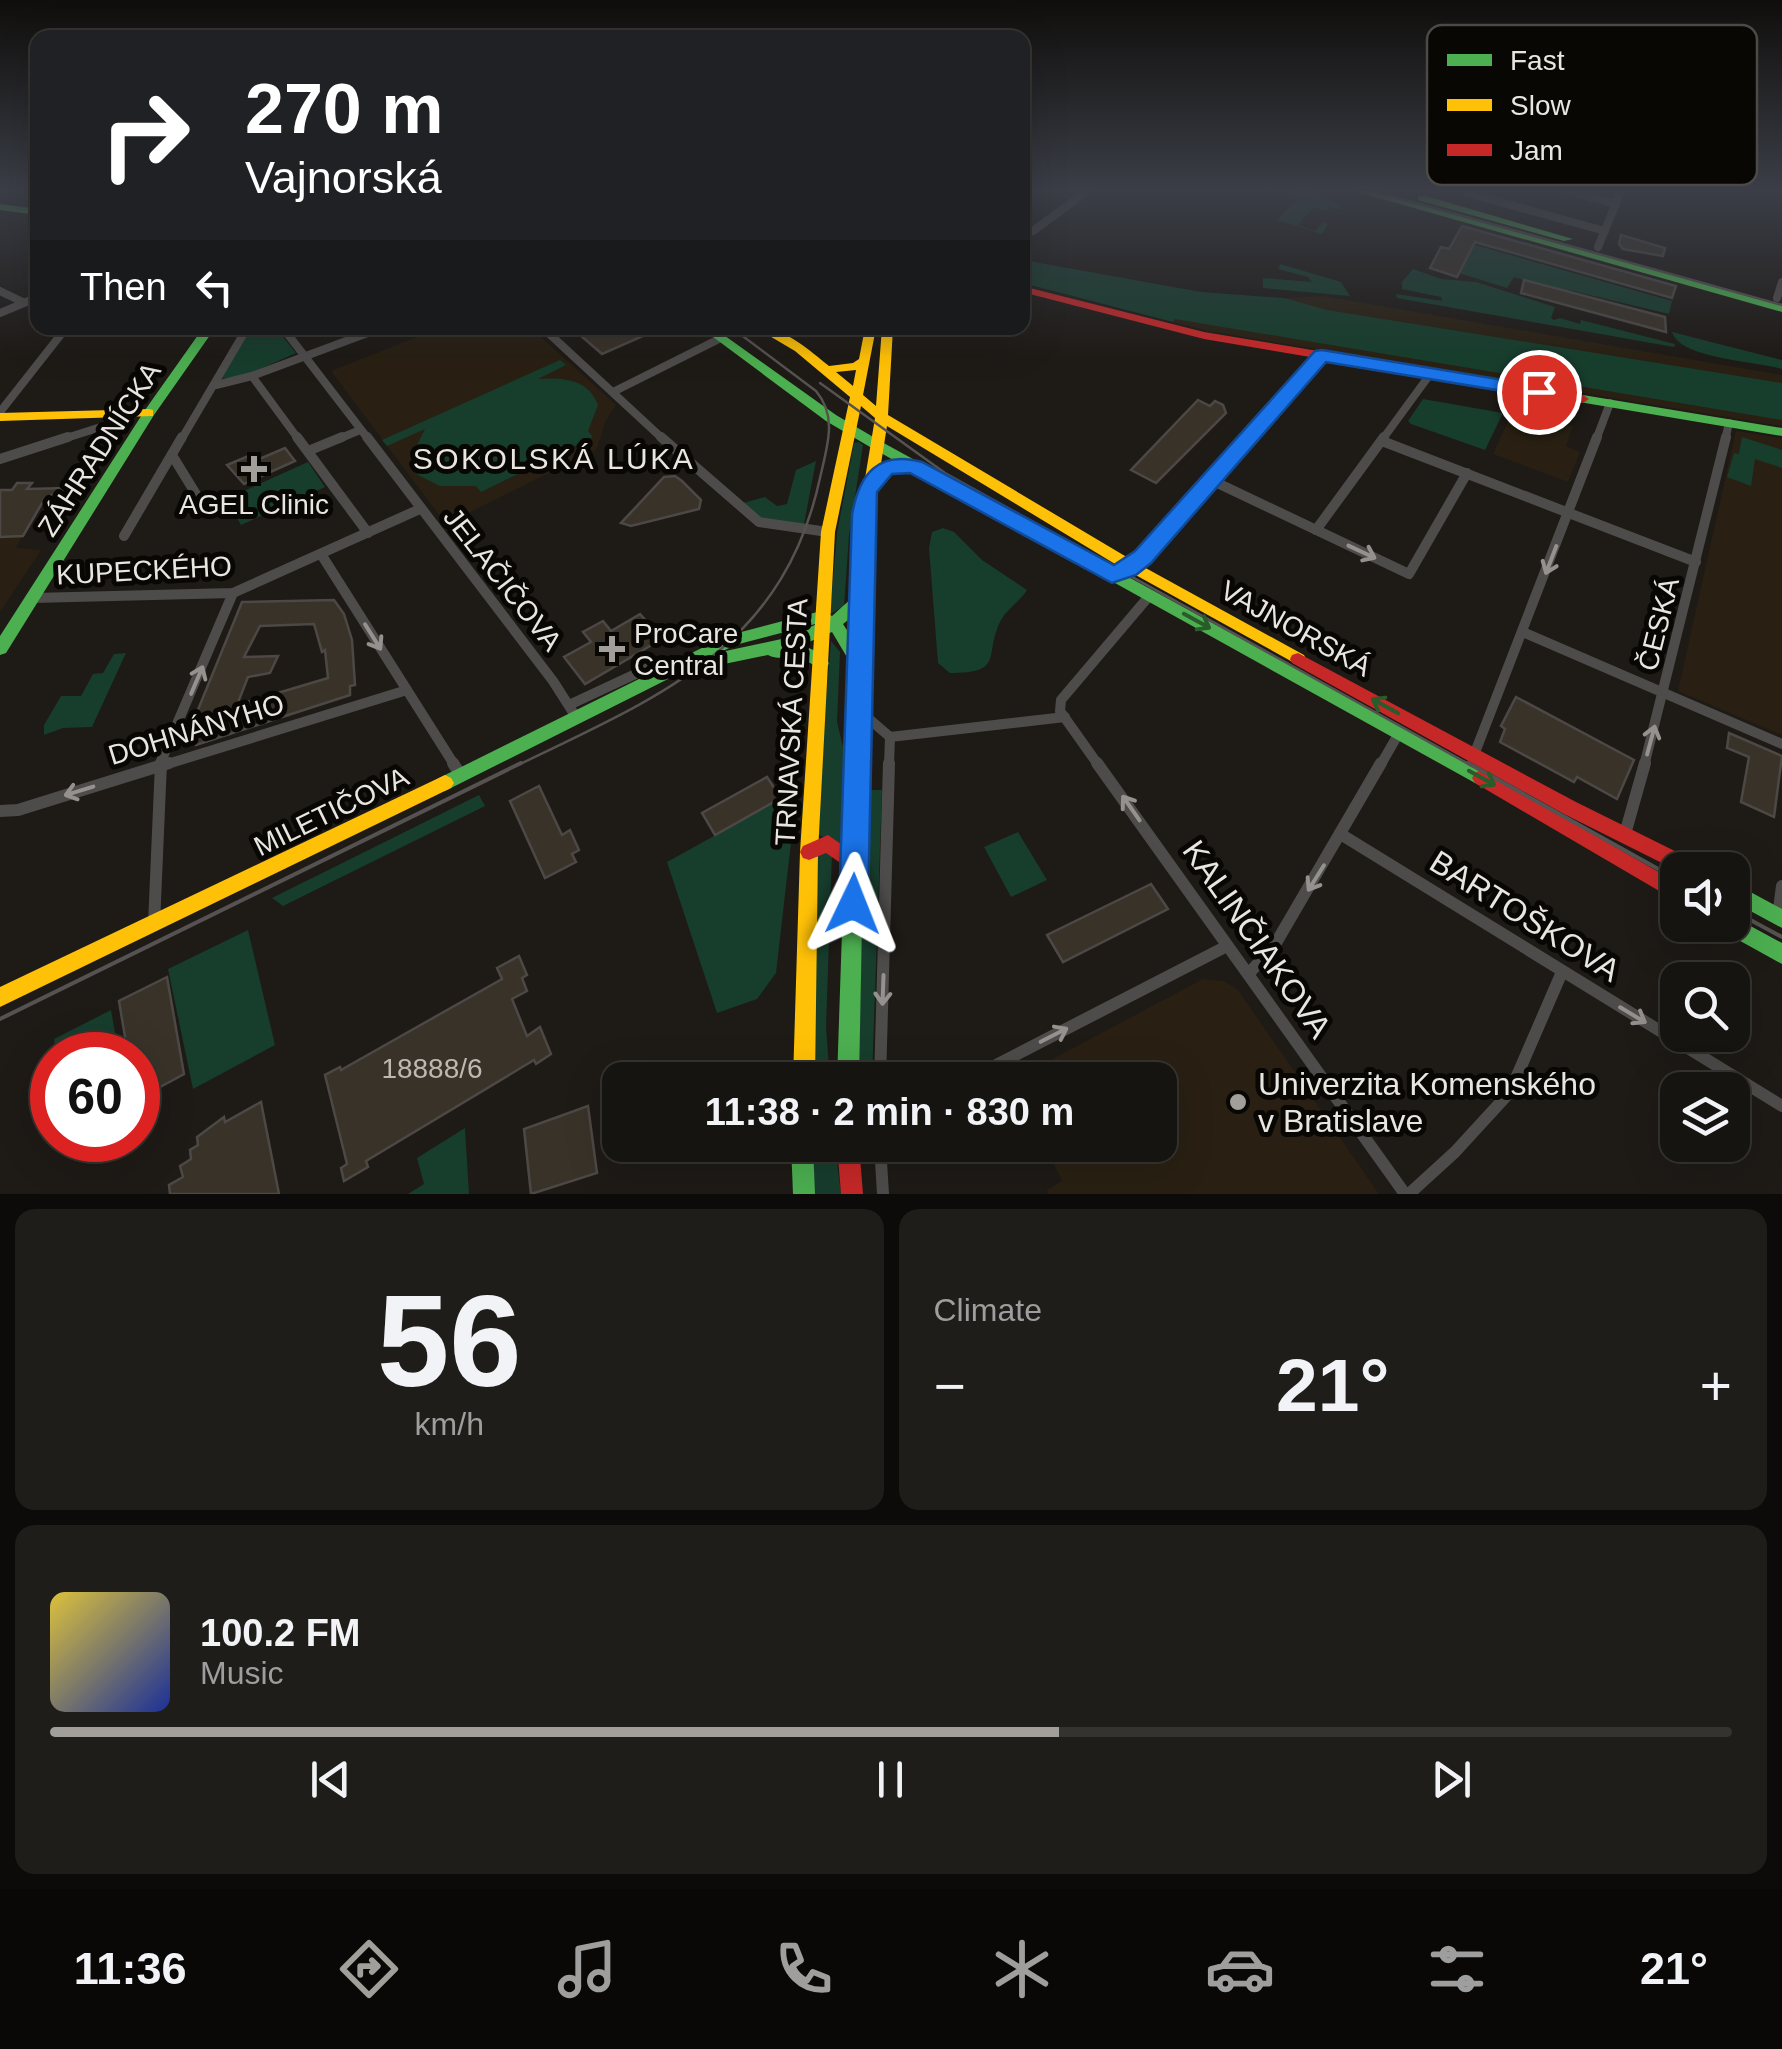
<!DOCTYPE html>
<meta charset="utf-8">
<style>
body{margin:0;font-family:Arial,sans-serif;background:#1f1d19;color:#f1f3f6;height:100vh;display:flex;flex-direction:column;font-size:38px;white-space:nowrap}
*{box-sizing:border-box;margin:0}
p{font-size:32px;color:#9e9e9f}
.icon{flex:none;width:55px;height:55px;fill:none;stroke:currentColor;stroke-width:2;stroke-linecap:round;stroke-linejoin:round}
.map{position:relative;height:1194px;overflow:hidden}
.sheet{display:flex;flex-direction:column;gap:15px;padding:15px;background:#0c0b09;flex:1}
.sheet>*{flex:none}
.banner{position:absolute;left:30px;top:30px;width:1000px;height:305px;border-radius:20px;box-shadow:0 10px 40px #0002,0 0 0 2px #353330;background:#202124;color:#fff;overflow:hidden}
.controls{position:absolute;left:1660px;top:852px;display:grid;gap:20px}
.controls a{display:grid;place-items:center;width:90px;height:90px;border-radius:20px;background:#161410;box-shadow:0 10px 40px #0002,0 0 0 2px #353330;font-size:50px}
.speed{position:absolute;left:30px;top:1032px;display:flex;gap:20px;font-size:50px;font-weight:700;text-align:center}
.speed>*{display:grid;place-content:center;width:130px;height:130px;border-radius:50%;background:#161410;box-shadow:0 10px 40px #0002,0 0 0 2px #353330;line-height:1}
.speed .limit{border:15px solid #d22;background:#fff;color:#111}
.pin{position:absolute;display:grid;place-items:center;width:85px;height:85px;color:#fff;margin:-42px;border:5px solid #fff;border-radius:50%;box-shadow:0 2px 10px #0007}
.me{position:absolute;width:110px;margin:-55px;rotate:2deg;stroke-linejoin:round;filter:drop-shadow(0 0 8px #0008)}
.turn{display:flex;align-items:center;gap:35px;height:210px;padding:0 50px;font-size:45px}
.turn .icon{width:130px;height:130px;stroke-width:2.5}
.turn b{display:block;font-size:70px;line-height:85px}
.then{display:flex;align-items:center;height:95px;padding:0 50px;background:#0003;gap:20px;font-size:38px}
.big{font-size:75px;font-weight:700;line-height:1.1}
.sheet .tile{flex:1;display:flex;flex-direction:column;justify-content:center;gap:15px;min-width:0;padding:0 35px;border-radius:20px;background:#1f1d19}
.sheet .dial{align-items:center;gap:0}
.dial b{font-size:130px;line-height:1}
.song{display:flex;align-items:center;gap:30px}
.cover{width:120px;height:120px;border-radius:15px;background:linear-gradient(135deg,hsl(50 70% 55%),hsl(230 70% 35%))}
.played{height:10px;border-radius:5px;background:linear-gradient(90deg,#a29e99 60%,#353330 60%)}
.keys{display:flex;justify-content:space-around;direction:ltr}
.heat{display:flex;justify-content:space-between;align-items:center;font-size:55px;direction:ltr}
.sheet .tiles{flex:1;display:grid;gap:15px;grid-template-columns:1fr 1fr}
.tile:last-child{grid-column:span 2}
.trip{position:absolute;left:602px;top:1062px;width:575px;height:100px;border-radius:20px;background:#161410;box-shadow:0 10px 40px #0002,0 0 0 2px #353330;font-weight:700;line-height:100px;text-align:center}
.tab-bar{display:flex;height:160px;justify-content:space-around;align-items:center;background:#090806;color:#9e9e9f}
.tab-bar .icon{width:70px;height:70px}
.tab-bar .active{color:#a29e99}
.tab-bar b{font-size:45px;color:#f1f3f6}
.map>svg:first-child{display:block}
.built{fill:#292013}
.green{fill:#173d2d}
.building{fill:#393229;stroke:#4c4845;stroke-width:2.5;fill-rule:evenodd}
.lines{fill:none;stroke-linecap:round;stroke-linejoin:round}
.street-far2{stroke:#4e4c4b;stroke-width:8}
.street-far1{stroke:#4e4c4b;stroke-width:10}
.street{stroke:#4e4c4b;stroke-width:12}
.fast{fill:#4caf50;fill-rule:evenodd}
.slow{fill:#ffc107;fill-rule:evenodd}
.jam{fill:#c62828;fill-rule:evenodd}
.tram-far1{stroke:#555251;stroke-width:2.5}
.tram{stroke:#555251;stroke-width:4}
.oneway{stroke:#94918e}
.oneway2{stroke:#2a5b2a}
.route{fill:#1a73e8;stroke:#114b97;stroke-width:2.5}
.poi-dot{fill:#a29e99;stroke:#090704;stroke-width:4}
.labels{text-anchor:middle;stroke-width:10;stroke-linejoin:round;paint-order:stroke}
.street-label{font-size:28px;fill:#e9e5df;stroke:#090704}
.poi-label{font-size:28px;fill:#e9e5df;stroke:#090704}
.near-number-label{font-size:28px;fill:#bdb8b2}
.neighbourhood-label{font-size:30px;letter-spacing:2.5px;fill:#e9e5df;stroke:#090704}
.near-street-label{font-size:32px;fill:#e9e5df;stroke:#090704}
.near-poi-label{font-size:32px;fill:#e9e5df;stroke:#090704;text-anchor:start}
.key{fill:#090704;stroke:#4c4a46;stroke-width:2.5}
.key-label{font-size:28px;fill:#e9e5df}
</style>
<div class="map">
<svg width="1782" height="1194" viewBox="0 0 1782 1194">
<rect width="100%" height="100%" fill="#1e1a16"/>
<g class="built">
<path d="M1022,260L1201,292L1269,299L1323,296L1782,375V426L1208,331L1023,283Z"/>
<path d="M440,328H531L616,405L606,420L597,449L446,524L331,371Z"/>
<path d="M1511,415L1573,426L1566,446L1580,452L1568,482L1493,454Z"/>
<path d="M1736,431L1782,438V735L1678,691Z"/>
<path d="M23,536L15,548L41,550L0,612V537Z"/>
<path d="M1203,979L1224,981L1238,990L1379,1194H1048L1047,1190L1062,1181L1045,1145H1160V1080H1013Z"/>
</g>
<g class="green">
<path d="M1298,191C1310,191 1335,198 1342,209L1326,207L1332,212L1314,207L1298,225L1315,231L1323,222L1328,224L1322,234L1277,220L1297,200L1292,197Z"/>
<path d="M1475,245L1672,301L1669,314L1569,290L1568,293L1514,277L1507,288L1459,273Z"/>
<path d="M1023,260L1201,292L1284,298L1327,310L1782,383V420L1175,319L1173,322L1023,283Z"/>
<path d="M1280,264L1341,282L1350,296L1263,288V278L1312,282L1308,277L1278,269Z"/>
<path d="M1413,269L1441,279L1476,282L1555,307L1551,318L1554,320L1560,318L1580,324L1581,320L1675,344L1674,347L1397,298L1396,294L1442,301L1441,297L1402,289V282Z"/>
<path d="M252,328H276L296,353L247,375L220,379Z"/>
<path d="M1672,332L1782,360V369C1756,361 1680,359 1672,332Z"/>
<path d="M560,360L566,365L538,379C562,377 589,379 598,405L588,431L593,437L481,492L476,486H440L418,475L412,455L425,429L387,446L382,440Z"/>
<path d="M1423,399L1503,413L1485,450L1411,424L1408,421Z"/>
<path d="M1742,437L1782,450V468L1755,459L1751,486L1727,477L1734,453L1739,454Z"/>
<path d="M859,442L863,445L849,536L844,606L830,614L837,533L854,443Z"/>
<path d="M816,461L804,524L759,518L743,503L765,497L777,506L787,504L796,470Z"/>
<path d="M308,462L325,487L241,525L226,499Z"/>
<path d="M943,528L954,532L982,560L1027,590C1020,601 1008,608 1001,620C983,655 1006,673 950,673L938,663L929,548L932,532Z"/>
<path d="M831,641L840,652L837,722L844,751L840,844L819,835L820,764Z"/>
<path d="M126,653L92,727L63,728L44,735V725L61,696H81L93,674L103,673L114,654Z"/>
<path d="M797,790L776,973L757,999L717,1013L667,862Z"/>
<path d="M866,790H882L872,1080H858Z"/>
<path d="M479,795L485,806L283,906L272,898Z"/>
<path d="M1018,832L1047,880L1011,897L984,847Z"/>
<path d="M818,852L832,853L826,1028L830,1080H812Z"/>
<path d="M248,930L275,1045L193,1089L168,969Z"/>
<path d="M111,1010L119,1055H56L54,1039Z"/>
<path d="M465,1128L469,1194H408L424,1184L417,1158Z"/>
<path d="M810,1145H835L841,1194H814Z"/>
</g>
<g class="building">
<path d="M1462,226L1676,286L1672,298L1475,242L1457,277L1430,268L1441,247L1449,249Z"/>
<path d="M1621,235L1665,248L1663,256L1623,249L1619,244Z"/>
<path d="M1524,280L1665,317L1666,332L1521,293Z"/>
<path d="M572,328H633L643,336L602,354Z"/>
<path d="M1198,400L1210,406L1215,401L1223,405L1226,413L1156,483L1131,470Z"/>
<path d="M285,448L295,461L244,484L227,465L253,454L257,460Z"/>
<path d="M664,477L675,476L682,481L701,500L699,509L631,526L621,523Z"/>
<path d="M17,483H32L27,489L68,488L45,498L23,536L0,537V490H12Z"/>
<path d="M334,600L344,614L352,640L355,685L350,686V695L196,745L193,739H186L242,602ZM314,624L322,652L325,650L328,678L237,705L248,677L270,673L278,656L244,657L260,626Z"/>
<path d="M640,614L662,639L585,684L564,657L591,642L583,632L603,621L611,631Z"/>
<path d="M1516,697L1634,760L1617,799L1577,777L1574,782L1500,742L1505,729L1501,726Z"/>
<path d="M1729,733L1782,756L1774,817L1741,802L1749,757L1727,748Z"/>
<path d="M767,777L781,798L715,835L702,813Z"/>
<path d="M539,786L562,835L570,830L579,850L572,854L576,862L545,878L510,801Z"/>
<path d="M1151,884L1168,909L1063,962L1047,935Z"/>
<path d="M519,956L527,975L522,978L527,991L512,999L527,1036L540,1027L551,1054L536,1064L534,1060L366,1161L368,1167L344,1181L341,1168L347,1164L325,1075L340,1067L341,1070L502,979L497,968Z"/>
<path d="M167,977L184,1074L138,1099V1055H128L119,1001Z"/>
<path d="M261,1102L279,1194H170L169,1185L183,1177L180,1166L191,1159L190,1150L198,1145L197,1137L224,1117L225,1122Z"/>
<path d="M588,1106L597,1173L531,1194L524,1129Z"/>
</g>
<g class="lines">
<g class="street-far2">
<path d="M1568,191L1616,204"/>
<path d="M1467,193L1605,231"/>
<path d="M1033,231L1087,191"/>
<path d="M1598,247L1621,191"/>
<path d="M0,291L23,302"/>
<path d="M1777,298L1782,282"/>
<path d="M0,313L38,297"/>
<path d="M283,328L369,440"/>
<path d="M543,328L664,440"/>
<path d="M252,376L299,440"/>
<path d="M216,385L252,376L381,328"/>
<path d="M613,392L721,338"/>
<path d="M0,412L66,328"/>
<path d="M60,440L104,426"/>
<path d="M181,440L247,328"/>
<path d="M336,440L360,430"/>
<path d="M1382,440L1431,373"/>
<path d="M1596,440L1610,403"/>
<path d="M1725,440L1729,423"/>
</g>
<g class="street-far1">
<path d="M297,437L368,533"/>
<path d="M367,437L553,681L576,717"/>
<path d="M661,437L759,522L828,532"/>
<path d="M1382,441L1696,562"/>
<path d="M308,451L342,437"/>
<path d="M172,455L202,504L222,498L226,504"/>
<path d="M0,459L68,437"/>
<path d="M1211,480L1409,574L1467,473"/>
<path d="M1316,530L1384,437"/>
<path d="M124,536L182,437"/>
<path d="M321,554L455,766"/>
<path d="M33,598L233,593L420,509"/>
<path d="M1523,632L1782,744"/>
<path d="M569,705L659,663L681,666"/>
<path d="M861,712L890,737"/>
<path d="M890,737L1065,717"/>
<path d="M1474,755L1597,437"/>
<path d="M159,766L233,593"/>
<path d="M161,766L407,690"/>
<path d="M889,766L890,737"/>
<path d="M1099,766L1060,711L1061,700L1150,595"/>
<path d="M1380,766L1399,733"/>
<path d="M1644,766L1726,437"/>
</g>
<g class="street">
<path d="M453,763L461,776"/>
<path d="M1097,763L1405,1194"/>
<path d="M0,811L18,810L169,763"/>
<path d="M1625,834L1645,763"/>
<path d="M1342,835L1782,1106"/>
<path d="M1778,917L1782,886"/>
<path d="M154,924L161,763"/>
<path d="M1250,972L1273,948L1381,763"/>
<path d="M880,1080L889,763"/>
<path d="M967,1080L1227,946"/>
<path d="M880,1145L883,1194"/>
<path d="M1409,1194L1455,1152L1510,1092L1562,972"/>
</g>
<g class="fast">
<path d="M1354,191H1370L1782,305V312Z"/>
<path d="M1418,196H1426L1573,239L1564,241L1418,200Z"/>
<path d="M0,204L38,209V215L0,210Z"/>
<path d="M203,328H215L154,415L6,653L0,655V636L145,410Z"/>
<path d="M701,328H714L836,415L880,441L1487,773L1490,778L1487,783L1481,786L1475,783L870,447L826,421Z"/>
<path d="M1583,395L1782,428V436L1579,402L1577,399Z"/>
<path d="M862,534L869,539L867,663L869,667L867,672L859,1080H837L851,664L832,632L800,646C810,647 824,654 829,663L827,668C815,669 813,663 802,659C790,655 779,661 768,655L700,669L694,666L451,788L445,791L439,788L436,783L439,778L726,636L821,611L832,616L853,597L855,539ZM852,617V638L843,624ZM819,623L786,638L721,652L735,645Z"/>
<path d="M1732,882L1782,909V928L1732,901Z"/>
<path d="M1732,916L1782,943V964L1724,932L1721,925H1732Z"/>
<path d="M791,1145H813L815,1194H793Z"/>
</g>
<g class="slow">
<path d="M756,328C783,326 808,349 829,366L853,363L859,359L865,328H876L863,395L876,406L882,328H893L888,415L1130,559L1318,352L1322,351L1328,355L1142,566L1304,655L1306,659L1304,663L1298,665L1132,573L1121,574L1119,570L1120,567L887,426L869,539L862,544L857,543L855,539L875,418L861,406L835,532L818,852L815,1080H793L800,852L821,532L850,397L795,351ZM856,370L853,386L836,372Z"/>
<path d="M149,409L153,410V416L0,421V413Z"/>
<path d="M445,775L451,778L454,783L451,788L0,1007V987Z"/>
</g>
<g class="jam">
<path d="M1022,286L1204,332L1583,395L1589,399L1583,403L1204,339L1022,292Z"/>
<path d="M911,461L918,466L916,469L892,471L873,490H863L861,487L883,464Z"/>
<path d="M1298,653L1576,802L1701,864L1703,870L1678,871L1564,814L1292,663L1290,659L1292,655Z"/>
<path d="M1481,770L1678,883V902L1475,783L1472,778L1475,773Z"/>
<path d="M828,835L861,858L864,864L861,870L855,873L826,853L809,860L803,858L800,852L803,846Z"/>
<path d="M837,1145H859L863,1194H841Z"/>
</g>
<g class="tram-far1">
<path d="M1373,191L1782,305"/>
<path d="M820,383L945,473L1472,766"/>
<path d="M516,766C658,697 783,649 820,478C827,446 838,417 816,391L732,328"/>
</g>
<g class="tram">
<path d="M1468,763L1678,880"/>
<path d="M1732,910L1782,937"/>
<path d="M0,1019L521,763"/>
</g>
</g>
<defs><path id="oneway-shaft" d="M-6 0H5M1.5-3L5.5 0L1.5 3" fill="none" stroke-width="1.6" stroke-linecap="round" stroke-linejoin="round" transform="scale(2.5)"/></defs>
<g class="oneway">
<use href="#oneway-shaft" transform="translate(1362 552) rotate(25)"/>
<use href="#oneway-shaft" transform="translate(1551 560) rotate(111)"/>
<use href="#oneway-shaft" transform="translate(373 637) rotate(58)"/>
<use href="#oneway-shaft" transform="translate(197 680) rotate(-67)"/>
<use href="#oneway-shaft" transform="translate(1651 740) rotate(-75)"/>
<use href="#oneway-shaft" transform="translate(79 791) rotate(163)"/>
<use href="#oneway-shaft" transform="translate(1131 808) rotate(-125)"/>
<use href="#oneway-shaft" transform="translate(1316 878) rotate(122)"/>
<use href="#oneway-shaft" transform="translate(883 990) rotate(92)"/>
<use href="#oneway-shaft" transform="translate(1633 1015) rotate(31)"/>
<use href="#oneway-shaft" transform="translate(1054 1035) rotate(-27)"/>
</g>
<g class="oneway2">
<use href="#oneway-shaft" transform="translate(1197 621) rotate(29)"/>
<use href="#oneway-shaft" transform="translate(1385 706) rotate(-151)"/>
<use href="#oneway-shaft" transform="translate(1482 778) rotate(29)"/>
</g>
<linearGradient id="sky" x2="0" y2="1"><stop stop-color="#100e0c"/><stop offset="0.53" stop-color="#3b3e47"/><stop offset="1" stop-color="#3b3e47" stop-opacity="0"/></linearGradient>
<rect width="1782" height="358" fill="url(#sky)"/>
<path class="route" d="M1322,350L1539,386L1548,392L1539,397L1326,362L1151,563L1136,575L1112,583L910,473L892,474L877,492L868,904L863,914L853,918L843,914L839,904L852,515C859,474 878,450 922,462L1114,565L1135,551L1315,351Z"/>
<g class="poi-dot">
<path d="M249 454h10v10h10v10h-10v10h-10v-10h-10v-10h10z"/>
<path d="M607 634h10v10h10v10h-10v10h-10v-10h-10v-10h10z"/>
<circle cx="1238" cy="1102" r="10"/>
</g>
<g class="labels">
<g class="street-label">
<text transform="translate(99 449) rotate(-57)" y="10">ZÁHRADNÍCKA</text>
<text transform="translate(144 570) rotate(-3)" y="10">KUPECKÉHO</text>
<text transform="translate(503 579) rotate(52)" y="10">JELAČIČOVA</text>
<text transform="translate(1658 624) rotate(-76)" y="10">ČESKÁ</text>
<text transform="translate(1296 628) rotate(29)" y="10">VAJNORSKÁ</text>
<text transform="translate(791 722) rotate(-87)" y="10">TRNAVSKÁ CESTA</text>
<text transform="translate(196 729) rotate(-17)" y="10">DOHNÁNYHO</text>
<text transform="translate(331 811) rotate(-26)" y="10">MILETIČOVA</text>
</g>
<g class="poi-label">
<text x="254" y="514">AGEL Clinic</text>
<text x="634" y="643" text-anchor="start">ProCare<tspan x="634" dy="32">Central</tspan></text>
</g>
<g class="near-number-label">
<text x="432" y="1078">18888/6</text>
</g>
<g class="neighbourhood-label">
<text x="554" y="469">SOKOLSKÁ LÚKA</text>
</g>
<g class="near-street-label">
<text transform="translate(1525 916) rotate(32)" y="11">BARTOŠKOVA</text>
<text transform="translate(1257 939) rotate(55)" y="11">KALINČIAKOVA</text>
</g>
<g class="near-poi-label">
<text x="1258" y="1095">Univerzita Komenského<tspan x="1258" dy="37">v Bratislave</tspan></text>
</g>
</g>
<rect x="1427" y="25" width="330" height="160" rx="15" class="key"/>
<rect x="1447" y="54" width="45" height="12" fill="#4caf50"/>
<rect x="1447" y="99" width="45" height="12" fill="#ffc107"/>
<rect x="1447" y="144" width="45" height="12" fill="#c62828"/>
<g class="key-label">
<text x="1510" y="70">Fast</text>
<text x="1510" y="115">Slow</text>
<text x="1510" y="160">Jam</text>
</g>
</svg>
<div class="controls">
<a><svg class="icon" aria-label="sound" viewBox="0 0 24 24"><path d="M4 9h4l5-4v14l-5-4H4zM17 9q2 3 0 6"/></svg></a>
<a><svg class="icon" aria-label="search" viewBox="0 0 24 24"><circle cx="10" cy="10" r="6"/><path d="M15 15l6 6"/></svg></a>
<a><svg class="icon" aria-label="layers" viewBox="0 0 24 24"><path d="M12 4l9 5-9 5-9-5zM3 14l9 5 9-5"/></svg></a>
</div>
<div class="speed"><div class="limit">60</div></div>
<div class="pin" style="left:1539px;top:392px;background:#d93025"><svg class="icon" aria-label="arrive" viewBox="0 0 24 24"><path d="M6 21V4h12l-3 4 3 4H6"/></svg></div>
<svg class="me" style="left:853px;top:904px" viewBox="-20 -20 40 40"><path d="M0-17L14 15 0 8-14 15z" fill="#1a73e8" stroke="#fff" stroke-width="4"/></svg>
<div class="trip">11:38 · 2 min · 830 m</div>
<div class="banner">
<div class="turn"><svg class="icon" aria-label="right" viewBox="0 0 24 24"><path d="M7 20v-9h11M14 6l5 5-5 5"/></svg><div><b>270 m</b>Vajnorská</div></div>
<div class="then">Then<svg class="icon" aria-label="left" viewBox="0 0 24 24"><path d="M17 20v-9H6M10 6l-5 5 5 5"/></svg></div>
</div>
</div>
<section class="sheet">
<div class="tiles">
<div class="tile dial"><b>56</b><p>km/h</p></div>
<div class="tile"><p>Climate</p>
<div class="heat"><a>−</a><b class="big">21°</b><a>+</a></div>
</div>
<div class="tile">
<div class="song"><i class="cover"></i><div><b>100.2 FM</b><p>Music</p></div></div>
<div class="played"></div>
<div class="keys"><svg class="icon" aria-label="previous" viewBox="0 0 24 24"><path d="M18 5L8 12l10 7zM5 5v14"/></svg><svg class="icon" aria-label="pause" viewBox="0 0 24 24"><path d="M8 5v14M16 5v14"/></svg><svg class="icon" aria-label="next" viewBox="0 0 24 24"><path d="M6 5l10 7-10 7zM19 5v14"/></svg></div>
</div>
</div>
</section>
<nav class="tab-bar">
<b>11:36</b>
<svg class="icon active" aria-label="directions" viewBox="0 0 24 24"><path d="M12 3l9 9-9 9-9-9zM9 14v-3h6M13 9l2 2-2 2"/></svg>
<svg class="icon" aria-label="music" viewBox="0 0 24 24"><path d="M9 18V5l10-2v13"/><circle cx="6" cy="18" r="3"/><circle cx="16" cy="16" r="3"/></svg>
<svg class="icon" aria-label="phone" viewBox="0 0 24 24"><path d="M5 4h4l2 5-3 2q2 4 5 5l2-3 5 2v4C11 20 4 13 5 4z"/></svg>
<svg class="icon" aria-label="climate" viewBox="0 0 24 24"><path d="M12 3v18M4 7l16 10M4 17L20 7"/></svg>
<svg class="icon" aria-label="car" viewBox="0 0 24 24"><path d="M5 17H2v-5l4-1 3-4h7l3 4 3 1v5h-3M9 17h6M6 11h13"/><circle cx="7" cy="17" r="2"/><circle cx="17" cy="17" r="2"/></svg>
<svg class="icon" aria-label="filters" viewBox="0 0 24 24"><path d="M4 7h16M4 17h16"/><circle cx="9" cy="7" r="2"/><circle cx="15" cy="17" r="2"/></svg>
<b>21°</b>
</nav>
